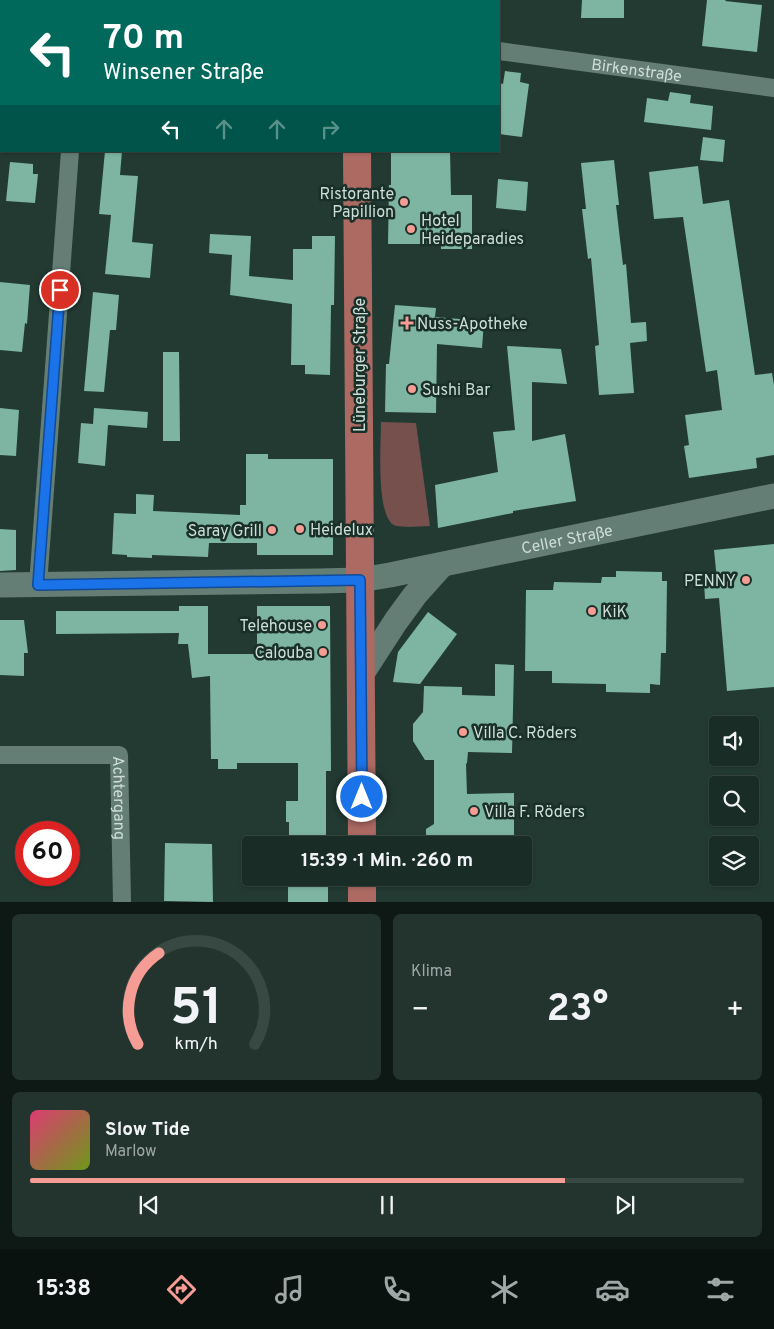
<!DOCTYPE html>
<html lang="de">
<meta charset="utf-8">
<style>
body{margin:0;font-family:Overpass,sans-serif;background:#23342e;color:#f1f3f6;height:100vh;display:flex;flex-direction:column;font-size:19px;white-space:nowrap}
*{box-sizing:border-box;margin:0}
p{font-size:16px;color:#9fa7a7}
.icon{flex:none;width:28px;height:28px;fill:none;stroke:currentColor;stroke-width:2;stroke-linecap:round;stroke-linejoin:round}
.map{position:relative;height:902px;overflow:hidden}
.side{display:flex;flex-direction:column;gap:12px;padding:12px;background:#0e1815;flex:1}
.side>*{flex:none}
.banner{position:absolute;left:0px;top:0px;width:500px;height:152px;box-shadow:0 1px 4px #0004,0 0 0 1px #384843;background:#00695c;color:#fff;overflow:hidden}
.tools{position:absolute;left:709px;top:716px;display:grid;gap:10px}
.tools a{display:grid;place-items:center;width:50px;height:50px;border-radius:5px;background:#1a2c26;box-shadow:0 1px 4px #0004,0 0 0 1px #384843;font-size:25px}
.speed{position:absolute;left:15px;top:821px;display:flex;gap:10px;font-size:25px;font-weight:700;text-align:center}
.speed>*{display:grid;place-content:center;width:65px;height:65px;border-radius:50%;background:#1a2c26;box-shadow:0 1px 4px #0004,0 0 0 1px #384843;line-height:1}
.speed .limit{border:8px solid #d22;background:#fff;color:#111}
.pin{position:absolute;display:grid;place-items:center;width:42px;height:42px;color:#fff;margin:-21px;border:2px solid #fff;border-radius:50%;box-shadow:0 1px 5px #0007}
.me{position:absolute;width:55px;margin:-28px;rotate:0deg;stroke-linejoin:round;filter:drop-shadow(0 0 4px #0008)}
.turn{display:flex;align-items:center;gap:18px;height:105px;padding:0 20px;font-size:22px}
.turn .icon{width:65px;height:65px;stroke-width:2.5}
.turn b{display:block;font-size:35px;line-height:42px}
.lanes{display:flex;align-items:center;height:48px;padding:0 20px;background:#0003;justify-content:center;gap:25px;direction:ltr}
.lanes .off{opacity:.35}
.big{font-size:38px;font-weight:700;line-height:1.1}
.side .card{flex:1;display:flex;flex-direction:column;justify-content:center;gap:8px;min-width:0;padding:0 18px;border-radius:8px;background:#23342e}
.side .dial{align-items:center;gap:0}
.dial svg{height:130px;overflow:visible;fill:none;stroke:#384843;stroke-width:7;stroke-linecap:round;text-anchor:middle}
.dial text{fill:#f1f3f6;stroke:none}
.song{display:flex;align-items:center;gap:15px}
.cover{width:60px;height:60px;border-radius:8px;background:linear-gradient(135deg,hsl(340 70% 55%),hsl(80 70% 35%))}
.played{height:5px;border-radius:2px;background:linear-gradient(90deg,#f59c94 75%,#384843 75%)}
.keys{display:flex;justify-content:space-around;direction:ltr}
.heat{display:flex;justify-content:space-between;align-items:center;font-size:28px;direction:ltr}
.side .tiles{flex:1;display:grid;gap:12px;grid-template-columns:1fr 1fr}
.card:last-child{grid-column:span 2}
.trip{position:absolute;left:242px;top:836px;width:290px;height:50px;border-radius:5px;background:#1a2c26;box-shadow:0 1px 4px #0004,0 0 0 1px #384843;font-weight:700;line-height:50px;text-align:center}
.tab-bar{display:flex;height:80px;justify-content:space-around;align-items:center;background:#0a120f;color:#9fa7a7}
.tab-bar .icon{width:35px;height:35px}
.tab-bar .selected{color:#f59c94}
.tab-bar b{font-size:22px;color:#f1f3f6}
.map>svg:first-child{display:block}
.green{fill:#75504c}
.building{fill:#7db4a2}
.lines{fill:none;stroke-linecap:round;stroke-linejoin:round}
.street{stroke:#657e75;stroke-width:18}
.secondary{stroke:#657e75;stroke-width:25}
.primary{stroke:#ac6a63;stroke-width:28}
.route-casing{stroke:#114b97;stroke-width:12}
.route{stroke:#1a73e8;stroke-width:9}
.poi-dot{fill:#f59c94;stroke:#193029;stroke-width:2}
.labels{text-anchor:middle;stroke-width:5;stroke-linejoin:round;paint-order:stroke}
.street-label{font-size:16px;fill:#cfddd8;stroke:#193029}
.poi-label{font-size:16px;fill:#cfddd8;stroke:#193029;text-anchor:start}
</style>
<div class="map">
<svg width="774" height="902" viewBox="0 0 774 902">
<rect width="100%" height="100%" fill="#233a33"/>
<path class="green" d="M381,422L416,423L430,526C422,526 399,529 392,524C376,509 381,444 381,422Z"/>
<g class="building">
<path d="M582,0H624V18H581Z"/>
<path d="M707,0H726L725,1L762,5L757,52L702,46Z"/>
<path d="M505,71L521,73L520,82L529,84L522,137L499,134V83L503,84Z"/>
<path d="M670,92L691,95L690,103L713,106L711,130L644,122L647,98L668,101Z"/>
<path d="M703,137L725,140L723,162L700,160Z"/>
<path d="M105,151H122L120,175L138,176L132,242L153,244L150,278L105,274L111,215L99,214Z"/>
<path d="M391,151H450L451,195H472V249H441V244H388L389,185H391Z"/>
<path d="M614,160L619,205H616L623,265L626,264L631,323L646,322L647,341L630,343L634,393L599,395L595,346L599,345L595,301L591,258L588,259L582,209H586L581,163Z"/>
<path d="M10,162L33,164V174H38L35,203L6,201Z"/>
<path d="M698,166L703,204L729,200L755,375L772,373L774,385V455L756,458L757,468L689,478L684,446L689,445L685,415L722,410L717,370L706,372L683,217L654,219L649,172Z"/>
<path d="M498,179L528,182L526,211L496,208Z"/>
<path d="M210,234L251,236L249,276L293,280V249H312V236H335L334,305H331L330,375L305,374V365H291L292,304L230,295L232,255L209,253Z"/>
<path d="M0,282L30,285L27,324L25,323L22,352L0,350Z"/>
<path d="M93,292L119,295L116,330H110L104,392L84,391Z"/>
<path d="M395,305L436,308L435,317L484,321L482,348L437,344L436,413L385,412L386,364H389Z"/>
<path d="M507,346L561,349L567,384L532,382V441L565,434L576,501L513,511V513L438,528L435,485L498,472L493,432L515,430Z"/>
<path d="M163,352H179L180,441H163Z"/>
<path d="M0,408L19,410L16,456L0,455Z"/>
<path d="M94,408L148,412L147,428L108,425L105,466L78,463L81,423L93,424Z"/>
<path d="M246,454H268V459H333V555H257V543H209L208,557L152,555V558L127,557V555L112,554L114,513L136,514V494L154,495L153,511L240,515V505H246Z"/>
<path d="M0,529L16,530V570L0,571Z"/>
<path d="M774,544V687L727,691L719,598L705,599L704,582L717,580L714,550Z"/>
<path d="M616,571L662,572V581H667L666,653H661L660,685L650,684V693L606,692V684L552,683V671H525L526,590H553L554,582L601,583L602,577H616Z"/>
<path d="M179,606H208V654H257V606H330L331,771H326V845H289V822H286V801H298V763H237V769H218V759H211L210,676L192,678L188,644H178L179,633L56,634V611H179Z"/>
<path d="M428,612L457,634L420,684L393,682L398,652Z"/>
<path d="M0,620H24L28,653H24V676L0,675Z"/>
<path d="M495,664L514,665L512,753L468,752L467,763L466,764L467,794L514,793V845H426V829L434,824V760H425L413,741V724L423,712L424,686L462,687V695L495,696Z"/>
<path d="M165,843L212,844L213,902L164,901Z"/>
<rect x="288" y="878" width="40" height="24"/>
</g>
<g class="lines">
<g class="street">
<path d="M81,1V0"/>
<path id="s1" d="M499,51L774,88"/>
<path d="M38,585L70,151"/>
<path id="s2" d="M0,755H119L122,902"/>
</g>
<g class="secondary">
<path id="s3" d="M0,585L319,581L360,580L390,575L774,496"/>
<path d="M361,675L396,621L415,595L442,565"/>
</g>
<g class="primary">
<path d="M356,0V1"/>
<path d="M357,151L362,845"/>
<path d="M362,878V902"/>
</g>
</g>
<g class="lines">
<defs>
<path id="route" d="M60,290L38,585L360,580L362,797"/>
</defs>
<use href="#route" class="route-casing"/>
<use href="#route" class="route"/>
</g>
<g class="poi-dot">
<circle cx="404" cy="202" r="5"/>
<circle cx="411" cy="229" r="5"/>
<path d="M404.5 315.5h5v5h5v5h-5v5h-5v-5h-5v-5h5z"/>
<circle cx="412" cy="389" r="5"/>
<circle cx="300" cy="529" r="5"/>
<circle cx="272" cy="530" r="5"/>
<circle cx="746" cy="580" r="5"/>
<circle cx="592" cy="611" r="5"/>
<circle cx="322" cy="625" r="5"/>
<circle cx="323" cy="652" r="5"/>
<circle cx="463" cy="732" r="5"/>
<circle cx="474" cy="811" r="5"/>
</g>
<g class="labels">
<g class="street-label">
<text dy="6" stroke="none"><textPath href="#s1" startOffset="139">Birkenstraße</textPath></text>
<text transform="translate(359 365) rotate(-90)" y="6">Lüneburger Straße</text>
<text dy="6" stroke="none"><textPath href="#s3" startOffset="571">Celler Straße</textPath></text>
<text dy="6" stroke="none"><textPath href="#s2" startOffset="162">Achtergang</textPath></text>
</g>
<g class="poi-label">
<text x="394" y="199" text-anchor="end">Ristorante<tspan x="394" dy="18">Papillion</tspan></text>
<text x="421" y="226">Hotel<tspan x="421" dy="18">Heideparadies</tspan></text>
<text x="417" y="329">Nuss-Apotheke</text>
<text x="422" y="395">Sushi Bar</text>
<text x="310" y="535">Heidelux</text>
<text x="262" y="536" text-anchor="end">Saray Grill</text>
<text x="736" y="586" text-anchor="end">PENNY</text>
<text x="602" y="617">KiK</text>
<text x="312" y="631" text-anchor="end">Telehouse</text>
<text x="313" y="658" text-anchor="end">Calouba</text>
<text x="473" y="738">Villa C. Röders</text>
<text x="484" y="817">Villa F. Röders</text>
</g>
</g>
</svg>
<div class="tools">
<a><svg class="icon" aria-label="sound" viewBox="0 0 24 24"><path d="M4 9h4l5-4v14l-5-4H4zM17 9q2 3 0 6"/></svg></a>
<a><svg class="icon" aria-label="search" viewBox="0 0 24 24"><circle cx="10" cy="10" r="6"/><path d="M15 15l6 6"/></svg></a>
<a><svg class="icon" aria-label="layers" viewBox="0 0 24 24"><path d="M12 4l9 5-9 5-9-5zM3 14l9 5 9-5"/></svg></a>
</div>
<div class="speed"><div class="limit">60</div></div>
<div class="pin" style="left:60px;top:290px;background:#d93025"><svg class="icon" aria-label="arrive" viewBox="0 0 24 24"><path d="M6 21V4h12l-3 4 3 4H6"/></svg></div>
<svg class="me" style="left:362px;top:797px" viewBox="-20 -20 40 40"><circle r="17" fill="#1a73e8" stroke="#fff" stroke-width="3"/><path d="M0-11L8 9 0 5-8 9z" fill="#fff"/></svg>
<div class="trip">15:39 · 1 Min. · 260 m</div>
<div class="banner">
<div class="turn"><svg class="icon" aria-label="left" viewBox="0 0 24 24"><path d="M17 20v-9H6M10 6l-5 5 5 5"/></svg><div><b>70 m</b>Winsener Straße</div></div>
<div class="lanes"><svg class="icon" aria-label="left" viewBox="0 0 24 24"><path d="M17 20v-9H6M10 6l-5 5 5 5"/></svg><svg class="icon off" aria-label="ahead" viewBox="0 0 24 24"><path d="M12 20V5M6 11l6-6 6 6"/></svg><svg class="icon off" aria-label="ahead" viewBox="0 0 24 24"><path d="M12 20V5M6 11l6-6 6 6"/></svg><svg class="icon off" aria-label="right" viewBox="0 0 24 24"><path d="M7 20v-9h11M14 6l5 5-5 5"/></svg></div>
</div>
</div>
<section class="side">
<div class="tiles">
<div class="card dial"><svg viewBox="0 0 100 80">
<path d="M14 69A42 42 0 1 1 86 69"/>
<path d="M14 69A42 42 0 0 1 27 13" stroke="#f59c94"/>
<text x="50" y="56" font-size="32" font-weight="700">51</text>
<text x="50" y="72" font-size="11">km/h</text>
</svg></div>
<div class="card"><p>Klima</p>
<div class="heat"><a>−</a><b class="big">23°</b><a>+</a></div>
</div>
<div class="card">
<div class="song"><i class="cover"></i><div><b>Slow Tide</b><p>Marlow</p></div></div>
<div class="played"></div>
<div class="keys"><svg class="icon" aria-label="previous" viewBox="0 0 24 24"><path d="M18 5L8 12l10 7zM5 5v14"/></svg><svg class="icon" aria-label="pause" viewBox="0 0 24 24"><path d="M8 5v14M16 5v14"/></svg><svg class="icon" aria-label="next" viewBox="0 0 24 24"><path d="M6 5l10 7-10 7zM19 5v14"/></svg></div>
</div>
</div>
</section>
<nav class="tab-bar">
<b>15:38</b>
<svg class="icon selected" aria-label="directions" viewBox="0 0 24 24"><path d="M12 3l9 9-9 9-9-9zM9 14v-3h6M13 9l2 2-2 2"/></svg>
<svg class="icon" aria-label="music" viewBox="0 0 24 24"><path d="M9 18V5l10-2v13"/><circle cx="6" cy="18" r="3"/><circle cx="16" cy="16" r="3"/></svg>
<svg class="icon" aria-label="phone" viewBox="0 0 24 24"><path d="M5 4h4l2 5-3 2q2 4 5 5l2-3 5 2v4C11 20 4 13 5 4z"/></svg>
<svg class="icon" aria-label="climate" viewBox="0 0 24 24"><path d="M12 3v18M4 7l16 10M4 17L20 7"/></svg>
<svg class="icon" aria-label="car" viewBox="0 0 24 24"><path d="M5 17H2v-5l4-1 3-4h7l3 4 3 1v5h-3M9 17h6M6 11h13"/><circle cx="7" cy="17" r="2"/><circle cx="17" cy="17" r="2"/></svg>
<svg class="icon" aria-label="filters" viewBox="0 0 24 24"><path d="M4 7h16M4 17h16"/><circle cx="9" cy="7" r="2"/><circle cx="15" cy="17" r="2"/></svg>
</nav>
